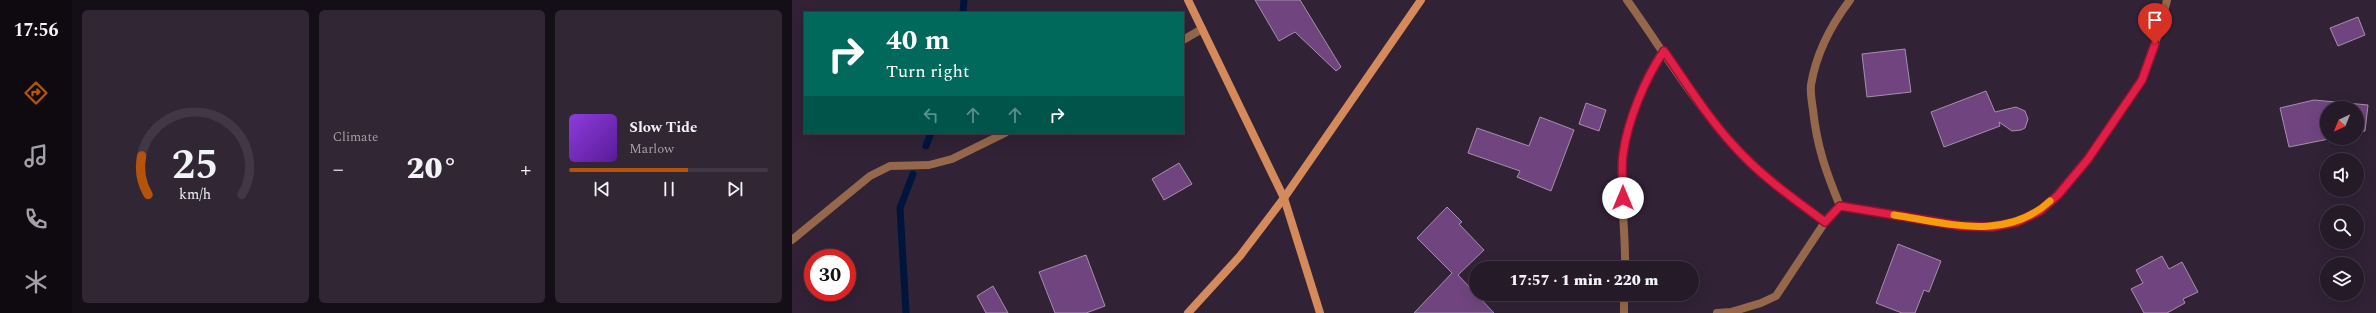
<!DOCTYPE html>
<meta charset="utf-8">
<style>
body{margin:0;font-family:Spectral,serif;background:#312734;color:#f1f3f6;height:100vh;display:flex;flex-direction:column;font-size:15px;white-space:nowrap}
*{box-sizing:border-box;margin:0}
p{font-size:13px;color:#a3a1a8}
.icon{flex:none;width:22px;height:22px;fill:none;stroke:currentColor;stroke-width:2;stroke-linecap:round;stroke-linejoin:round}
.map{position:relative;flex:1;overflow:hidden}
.panel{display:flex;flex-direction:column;gap:10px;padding:10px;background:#140e16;width:720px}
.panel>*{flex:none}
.hud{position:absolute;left:12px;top:12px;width:380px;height:122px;border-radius:0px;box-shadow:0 4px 16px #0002,0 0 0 1px #423845;background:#00695c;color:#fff;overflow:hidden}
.needle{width:26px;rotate:223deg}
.tools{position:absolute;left:1528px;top:101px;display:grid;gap:8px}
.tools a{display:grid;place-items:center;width:44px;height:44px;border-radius:50%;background:#251a28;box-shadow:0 4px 16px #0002,0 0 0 1px #423845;font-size:20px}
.speed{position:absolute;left:12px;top:249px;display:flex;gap:8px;font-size:20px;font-weight:700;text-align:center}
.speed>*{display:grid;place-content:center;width:52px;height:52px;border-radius:50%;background:#251a28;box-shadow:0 4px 16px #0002,0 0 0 1px #423845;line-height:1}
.speed .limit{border:6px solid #d22;background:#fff;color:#111}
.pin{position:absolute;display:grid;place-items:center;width:34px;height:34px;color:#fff;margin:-41px -17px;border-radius:50% 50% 50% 0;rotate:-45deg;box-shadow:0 0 4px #0007}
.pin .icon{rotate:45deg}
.me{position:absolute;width:44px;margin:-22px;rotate:0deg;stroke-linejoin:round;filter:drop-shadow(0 0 3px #0008)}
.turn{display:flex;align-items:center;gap:14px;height:84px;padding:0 16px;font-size:18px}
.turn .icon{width:52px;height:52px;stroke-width:2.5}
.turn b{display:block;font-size:28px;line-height:34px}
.lanes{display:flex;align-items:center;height:38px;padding:0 16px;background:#0003;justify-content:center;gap:20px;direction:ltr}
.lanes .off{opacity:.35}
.big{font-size:30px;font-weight:800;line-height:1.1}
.panel .tile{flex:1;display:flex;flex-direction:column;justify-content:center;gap:6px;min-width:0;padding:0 14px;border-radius:6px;background:#312734}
.panel .dial{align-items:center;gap:0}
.dial svg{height:104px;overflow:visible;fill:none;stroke:#423845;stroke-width:7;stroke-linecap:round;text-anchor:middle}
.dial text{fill:#f1f3f6;stroke:none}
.song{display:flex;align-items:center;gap:12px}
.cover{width:48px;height:48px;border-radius:6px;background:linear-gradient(135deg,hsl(270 70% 55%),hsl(270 70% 35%))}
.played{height:4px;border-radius:2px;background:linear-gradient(90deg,#b45309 60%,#423845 60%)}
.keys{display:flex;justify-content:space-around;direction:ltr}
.heat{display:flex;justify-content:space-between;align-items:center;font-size:22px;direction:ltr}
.panel .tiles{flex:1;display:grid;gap:10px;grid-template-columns:repeat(3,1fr)}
.trip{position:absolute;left:677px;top:261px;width:230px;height:40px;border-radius:20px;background:#251a28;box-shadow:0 4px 16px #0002,0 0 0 1px #423845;font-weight:800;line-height:40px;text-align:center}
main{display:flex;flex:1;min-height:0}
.dock{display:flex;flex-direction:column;width:72px;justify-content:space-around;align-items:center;background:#0f0a10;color:#a3a1a8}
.dock .icon{width:28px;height:28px}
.dock .active{color:#b45309}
.dock b{font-size:18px;color:#f1f3f6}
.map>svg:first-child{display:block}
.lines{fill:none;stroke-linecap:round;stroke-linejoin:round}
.stream{stroke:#00153c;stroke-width:7}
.building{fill:#70457f;stroke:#a291a9}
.street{stroke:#96684b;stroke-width:8}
.secondary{stroke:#d58a5b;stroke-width:8}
.route-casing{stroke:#92132f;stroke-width:10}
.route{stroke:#e11d48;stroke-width:7}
.slow{stroke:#f59e0b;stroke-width:7}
</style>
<main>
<nav class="dock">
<b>17:56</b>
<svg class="icon active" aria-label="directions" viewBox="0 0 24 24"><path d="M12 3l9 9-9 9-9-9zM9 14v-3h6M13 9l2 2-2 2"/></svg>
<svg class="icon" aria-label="music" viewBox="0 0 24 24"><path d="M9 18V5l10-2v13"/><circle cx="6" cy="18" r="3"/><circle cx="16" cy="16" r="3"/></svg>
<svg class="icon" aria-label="phone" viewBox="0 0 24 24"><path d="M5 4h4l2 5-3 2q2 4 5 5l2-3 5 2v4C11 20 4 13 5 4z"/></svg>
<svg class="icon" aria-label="climate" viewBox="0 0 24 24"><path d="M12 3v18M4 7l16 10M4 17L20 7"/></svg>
</nav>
<section class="panel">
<div class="tiles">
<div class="tile dial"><svg viewBox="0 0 100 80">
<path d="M14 69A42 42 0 1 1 86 69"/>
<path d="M14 69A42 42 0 0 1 9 39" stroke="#b45309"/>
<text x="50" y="56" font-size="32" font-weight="700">25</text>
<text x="50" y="72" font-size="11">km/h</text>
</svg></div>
<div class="tile"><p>Climate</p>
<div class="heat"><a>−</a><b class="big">20°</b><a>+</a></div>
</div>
<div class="tile">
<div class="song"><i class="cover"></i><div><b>Slow Tide</b><p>Marlow</p></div></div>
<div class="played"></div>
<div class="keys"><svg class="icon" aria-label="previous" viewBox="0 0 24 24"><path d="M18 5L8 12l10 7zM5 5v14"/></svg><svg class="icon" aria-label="pause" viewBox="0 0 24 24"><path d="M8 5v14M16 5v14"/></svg><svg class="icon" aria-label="next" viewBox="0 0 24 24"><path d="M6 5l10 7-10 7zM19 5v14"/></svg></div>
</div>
</div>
</section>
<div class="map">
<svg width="1584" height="313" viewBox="0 0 1584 313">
<rect width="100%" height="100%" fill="#312236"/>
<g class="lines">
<g class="stream">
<path d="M171,13L172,0"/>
<path d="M134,146L139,133"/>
<path d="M114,313L108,208L121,174"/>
</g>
</g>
<g class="building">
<path d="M463,0H508L549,67L544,71L503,32L487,41Z"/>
<path d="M1566,17L1573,35L1546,46L1538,28Z"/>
<path d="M1113,49L1119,92L1075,97L1070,54Z"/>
<path d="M1194,91L1203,112L1224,107L1233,111L1236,119L1233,128L1229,130L1220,131L1207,122L1208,126L1152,147L1139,112Z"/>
<path d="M1522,100L1576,105L1573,131L1565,133V108H1535V138H1542L1497,147L1488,108Z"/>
<path d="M794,103L814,110L807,131L787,124Z"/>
<path d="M748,117L782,130L759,191L725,177L728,171L676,153L685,128L737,146Z"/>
<path d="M387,163L400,184L372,200L360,179Z"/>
<path d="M655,207L670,222L667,224L692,250L666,275L702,313H622L660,273L625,238Z"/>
<path d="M1106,244L1149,261L1137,292L1132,290L1123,313H1110L1084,303Z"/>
<path d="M294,255L313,306L294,313H263L247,272Z"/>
<path d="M1370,256L1377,269L1390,262L1406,292L1391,299L1393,303L1375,313H1352L1339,289L1351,283L1344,270Z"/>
<path d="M201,286L216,313H194L185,296Z"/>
</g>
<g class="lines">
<g class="street">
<path d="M835,0C870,49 902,103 944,148C970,176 1002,199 1033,222"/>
<path d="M391,40L410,29"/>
<path d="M1048,206C1034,172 1025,147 1021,110C1020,102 1018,93 1019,85C1024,54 1039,25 1058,0"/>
<path d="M0,240L78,176L98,166L137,165L160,159L213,133"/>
<path d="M833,268C834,231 827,193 831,155C834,125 854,76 871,51"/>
<path d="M832,313V294"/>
<path d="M925,313L939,312L969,303L984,296L1033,222L1048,206L1169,226L1200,227L1225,222L1248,211L1266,195L1296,159L1350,80L1367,32L1375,0"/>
</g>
<g class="secondary">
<path d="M396,0L492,198L528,313"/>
<path d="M396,313L448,256L492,198L629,0"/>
</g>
</g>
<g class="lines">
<defs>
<path id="route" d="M831,198C831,184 829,169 831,155C835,122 853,78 872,51C895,84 916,118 943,147C969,176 1002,199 1033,222L1048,206L1169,226L1200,227L1225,222L1248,211L1266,195L1296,159L1350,80L1363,44"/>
</defs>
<use href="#route" class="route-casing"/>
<use href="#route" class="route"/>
<path class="slow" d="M1102,215C1155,223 1214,242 1258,201"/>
</g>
</svg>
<div class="tools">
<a><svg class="needle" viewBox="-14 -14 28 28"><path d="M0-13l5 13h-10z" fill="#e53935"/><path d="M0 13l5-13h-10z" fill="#a3a1a8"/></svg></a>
<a><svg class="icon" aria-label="sound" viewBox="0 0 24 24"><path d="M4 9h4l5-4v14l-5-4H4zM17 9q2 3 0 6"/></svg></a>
<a><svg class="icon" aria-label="search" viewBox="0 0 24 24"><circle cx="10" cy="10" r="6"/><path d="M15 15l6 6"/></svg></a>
<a><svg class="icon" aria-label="layers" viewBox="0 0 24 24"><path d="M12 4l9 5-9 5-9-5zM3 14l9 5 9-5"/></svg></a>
</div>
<div class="speed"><div class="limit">30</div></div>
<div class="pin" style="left:1363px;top:44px;background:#d93025"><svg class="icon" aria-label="arrive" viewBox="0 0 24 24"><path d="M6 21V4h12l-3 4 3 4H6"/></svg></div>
<svg class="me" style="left:831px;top:198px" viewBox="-20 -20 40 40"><circle r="19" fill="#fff"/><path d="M0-13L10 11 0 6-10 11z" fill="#e11d48"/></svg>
<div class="trip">17:57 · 1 min · 220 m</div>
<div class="hud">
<div class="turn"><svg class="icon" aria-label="right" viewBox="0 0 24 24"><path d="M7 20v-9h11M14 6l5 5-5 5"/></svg><div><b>40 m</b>Turn right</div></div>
<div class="lanes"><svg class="icon off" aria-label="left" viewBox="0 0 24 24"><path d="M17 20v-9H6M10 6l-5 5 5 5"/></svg><svg class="icon off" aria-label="ahead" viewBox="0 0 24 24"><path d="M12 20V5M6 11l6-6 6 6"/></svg><svg class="icon off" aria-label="ahead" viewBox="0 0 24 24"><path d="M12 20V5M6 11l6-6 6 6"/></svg><svg class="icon" aria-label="right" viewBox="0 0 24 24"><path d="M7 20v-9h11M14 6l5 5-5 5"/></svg></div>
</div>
</div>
</main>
